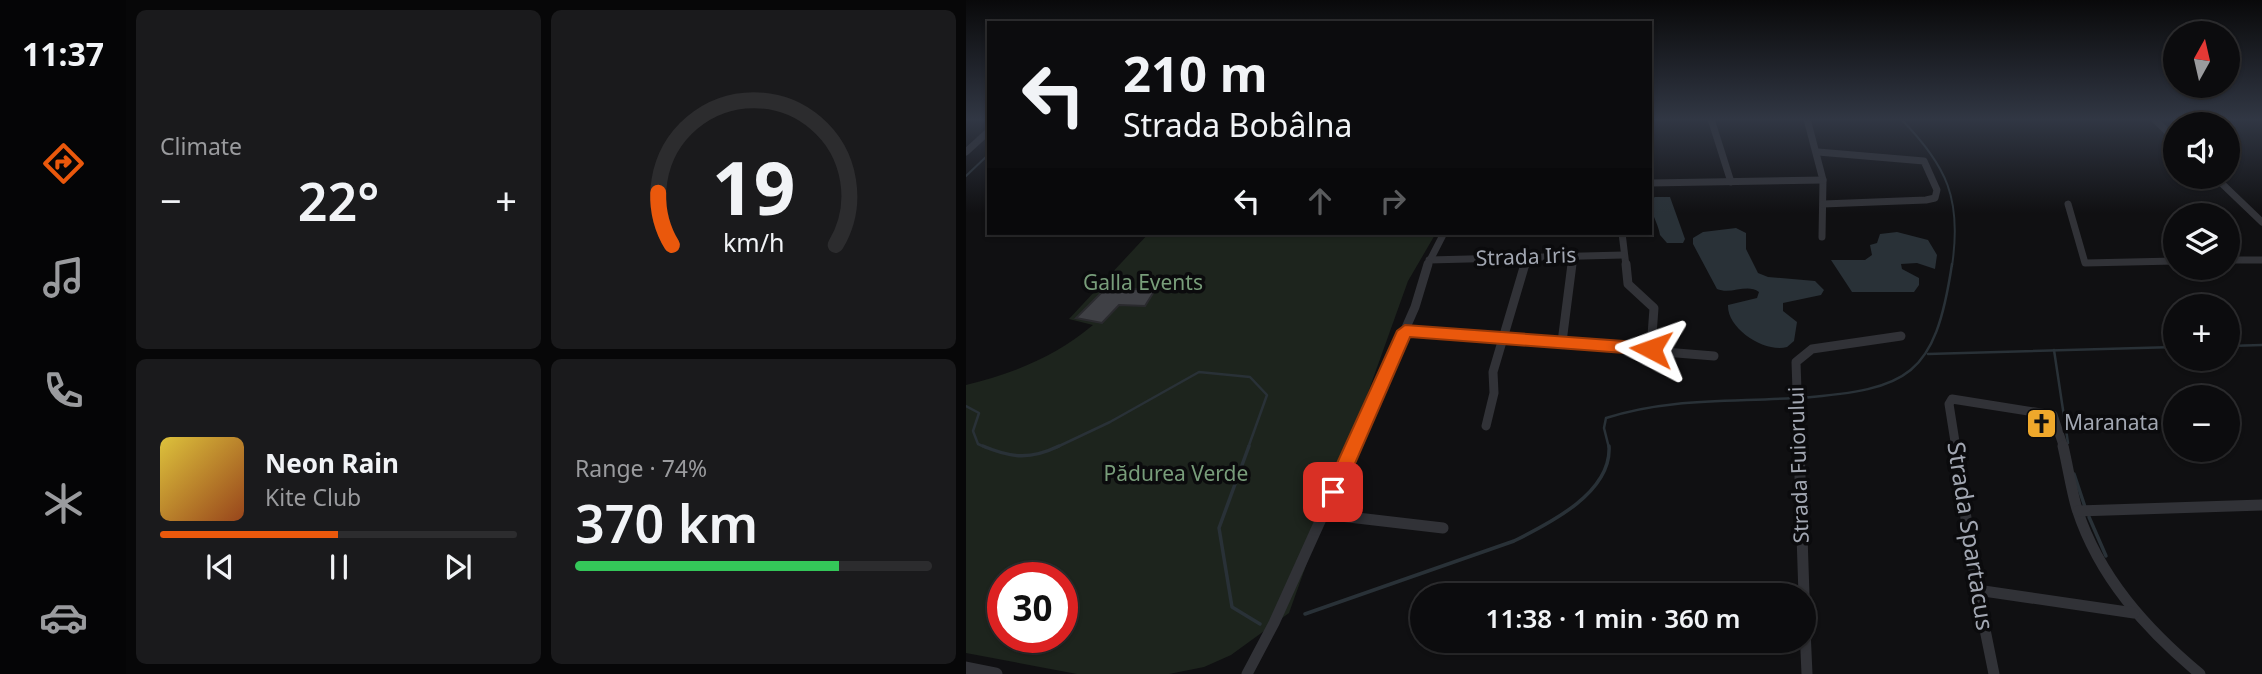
<!DOCTYPE html>
<meta charset="utf-8">
<style>
body{margin:0;font-family:"Noto Sans",sans-serif;background:#1a1a1c;color:#f1f3f6;height:100vh;display:flex;flex-direction:column;font-size:26px;white-space:nowrap}
*{box-sizing:border-box;margin:0}
p{font-size:23px;color:#9a9b9e}
.icon{flex:none;width:38px;height:38px;fill:none;stroke:currentColor;stroke-width:2;stroke-linecap:round;stroke-linejoin:round}
.map{position:relative;flex:1;overflow:hidden}
.side{display:flex;flex-direction:column;gap:10px;padding:10px;background:#070708;width:840px}
.side>*{flex:none}
.banner{position:absolute;left:21px;top:21px;width:665px;height:214px;border-radius:0px;box-shadow:0 2px 5px #0004,0 0 0 2px #2c2c2e;background:#0c0c0e;color:#f1f3f6;overflow:hidden}
.needle{width:46px;rotate:8deg}
.tools{position:absolute;left:1197px;top:21px;display:grid;gap:14px}
.tools a{display:grid;place-items:center;width:77px;height:77px;border-radius:50%;background:#0c0c0e;box-shadow:0 2px 5px #0004,0 0 0 2px #2c2c2e;font-size:35px}
.speed{position:absolute;left:21px;top:562px;display:flex;gap:14px;font-size:35px;font-weight:700;text-align:center}
.speed>*{display:grid;place-content:center;width:91px;height:91px;border-radius:50%;background:#0c0c0e;box-shadow:0 2px 5px #0004,0 0 0 2px #2c2c2e;line-height:1}
.speed .limit{border:10px solid #d22;background:#fff;color:#111}
.pin{position:absolute;display:grid;place-items:center;width:60px;height:60px;color:#fff;margin:-30px;border-radius:14px;box-shadow:0 4px 10px #0006}
.me{position:absolute;width:77px;margin:-38px;rotate:274deg;stroke-linejoin:round;filter:drop-shadow(0 0 5px #0008)}
.turn{display:flex;align-items:center;gap:24px;height:147px;padding:0 21px;font-size:32px}
.turn .icon{width:91px;height:91px;stroke-width:2.5}
.turn b{display:block;font-size:49px;line-height:60px}
.lanes{display:flex;align-items:center;height:66px;padding:0 21px;background:#0003;justify-content:center;gap:35px;direction:ltr}
.lanes .off{opacity:.35}
.big{font-size:52px;font-weight:600;line-height:1.1}
.side .card{flex:1;display:flex;flex-direction:column;justify-content:center;gap:10px;min-width:0;padding:0 24px;border-radius:10px;background:#1a1a1c}
.side .dial{align-items:center;gap:0}
.dial svg{height:182px;overflow:visible;fill:none;stroke:#2c2c2e;stroke-width:7;stroke-linecap:round;text-anchor:middle}
.dial text{fill:#f1f3f6;stroke:none}
.song{display:flex;align-items:center;gap:21px}
.cover{width:84px;height:84px;border-radius:10px;background:linear-gradient(135deg,hsl(50 70% 55%),hsl(20 70% 35%))}
.played{height:7px;border-radius:4px;background:linear-gradient(90deg,#ea580c 50%,#2c2c2e 50%)}
.keys{display:flex;justify-content:space-around;direction:ltr}
.heat{display:flex;justify-content:space-between;align-items:center;font-size:38px;direction:ltr}
.charge{height:10px;border-radius:5px;background:linear-gradient(90deg,#34c759 74%,#2c2c2e 0)}
.side .tiles{flex:1;display:grid;gap:10px;grid-template-columns:repeat(2,1fr)}
.trip{position:absolute;left:444px;top:583px;width:406px;height:70px;border-radius:35px;background:#0c0c0e;box-shadow:0 2px 5px #0004,0 0 0 2px #2c2c2e;font-weight:600;line-height:70px;text-align:center}
main{display:flex;flex:1;min-height:0}
.tab-bar{display:flex;flex-direction:column;width:126px;justify-content:space-around;align-items:center;background:#050506;color:#9a9b9e}
.tab-bar .icon{width:49px;height:49px}
.tab-bar .current{color:#ea580c}
.tab-bar b{font-size:32px;color:#f1f3f6}
.map>svg:first-child{display:block}
.green{fill:#1d241d;fill-rule:evenodd}
.water{fill:#293137}
.lines{fill:none;stroke-linecap:round;stroke-linejoin:round}
.stream-far2{stroke:#293137;stroke-width:2}
.stream-far1{stroke:#293137;stroke-width:2.5}
.stream{stroke:#293137;stroke-width:3.5}
.building{fill:#3f4045;stroke:#2a2a2e;stroke-width:2}
.minor-far2{stroke:#313237;stroke-width:7}
.minor-far1{stroke:#313237;stroke-width:9}
.minor{stroke:#313237;stroke-width:11}
.tertiary{stroke:#313237;stroke-width:13}
.route{fill:#ea580c;stroke:#983908;stroke-width:2}
.labels{text-anchor:middle;stroke-width:7;stroke-linejoin:round;paint-order:stroke}
.street-label{font-size:21px;fill:#a2a7b2;stroke:#0b0b0d}
.park-label{font-size:21px;fill:#789d7a;stroke:#0b0b0d}
.poi-label{font-size:21px;fill:#a2a7b2;stroke:#0b0b0d;text-anchor:start}
.near-street-label{font-size:24px;fill:#a2a7b2;stroke:#0b0b0d}
</style>
<main>
<nav class="tab-bar">
<b>11:37</b>
<svg class="icon current" aria-label="directions" viewBox="0 0 24 24"><path d="M12 3l9 9-9 9-9-9zM9 14v-3h6M13 9l2 2-2 2"/></svg>
<svg class="icon" aria-label="music" viewBox="0 0 24 24"><path d="M9 18V5l10-2v13"/><circle cx="6" cy="18" r="3"/><circle cx="16" cy="16" r="3"/></svg>
<svg class="icon" aria-label="phone" viewBox="0 0 24 24"><path d="M5 4h4l2 5-3 2q2 4 5 5l2-3 5 2v4C11 20 4 13 5 4z"/></svg>
<svg class="icon" aria-label="climate" viewBox="0 0 24 24"><path d="M12 3v18M4 7l16 10M4 17L20 7"/></svg>
<svg class="icon" aria-label="car" viewBox="0 0 24 24"><path d="M5 17H2v-5l4-1 3-4h7l3 4 3 1v5h-3M9 17h6M6 11h13"/><circle cx="7" cy="17" r="2"/><circle cx="17" cy="17" r="2"/></svg>
</nav>
<section class="side">
<div class="tiles">
<div class="card"><p>Climate</p>
<div class="heat"><a>−</a><b class="big">22°</b><a>+</a></div>
</div>
<div class="card dial"><svg viewBox="0 0 100 80">
<path d="M14 69A42 42 0 1 1 86 69"/>
<path d="M14 69A42 42 0 0 1 8 46" stroke="#ea580c"/>
<text x="50" y="56" font-size="32" font-weight="700">19</text>
<text x="50" y="72" font-size="11">km/h</text>
</svg></div>
<div class="card">
<div class="song"><i class="cover"></i><div><b>Neon Rain</b><p>Kite Club</p></div></div>
<div class="played"></div>
<div class="keys"><svg class="icon" aria-label="previous" viewBox="0 0 24 24"><path d="M18 5L8 12l10 7zM5 5v14"/></svg><svg class="icon" aria-label="pause" viewBox="0 0 24 24"><path d="M8 5v14M16 5v14"/></svg><svg class="icon" aria-label="next" viewBox="0 0 24 24"><path d="M6 5l10 7-10 7zM19 5v14"/></svg></div>
</div>
<div class="card"><p>Range · 74%</p><b class="big">370 km</b><div class="charge"></div></div>
</div>
</section>
<div class="map">
<svg width="1296" height="674" viewBox="0 0 1296 674">
<rect width="100%" height="100%" fill="#101012"/>
<path class="green" d="M183,233H470L442,281L323,613L265,655L238,667L203,674H111L0,653V385C48,373 89,357 127,325L103,319ZM37,578H96V637H37Z"/>
<g class="water">
<path d="M689,197H704L719,239L717,243H701L694,235C692,222 684,213 684,200Z"/>
<path d="M770,228L780,233V249L792,273L802,277L849,281L858,290L855,295L817,303V311L831,322L828,341L821,347C799,353 761,329 762,305L791,298L793,292C781,283 765,295 751,289L727,244V238L737,232Z"/>
<path d="M931,232L962,240L971,255L969,269L951,263L935,264L936,269L953,278V285L948,292H886L865,260H899L906,255L904,245L911,243L914,234Z"/>
</g>
<g class="lines">
<g class="stream-far2">
<path d="M935,119C981,166 996,199 986,266"/>
<path d="M0,176L23,154"/>
</g>
<g class="stream-far1">
<path d="M1262,346L1296,345"/>
<path d="M1088,350L1102,443"/>
<path d="M962,354L1209,347"/>
<path d="M835,398C943,389 969,377 986,264"/>
<path d="M0,406L13,413L7,431L12,444L21,448"/>
<path d="M89,448L144,422L233,372L284,377L301,395L282,448"/>
<path d="M643,448L638,428L640,418C702,398 764,402 828,398"/>
</g>
<g class="stream">
<path d="M17,446C45,458 64,460 93,446"/>
<path d="M283,446L253,528L266,607L294,624"/>
<path d="M1108,474L1119,507"/>
<path d="M1123,517L1140,556"/>
<path d="M339,614L548,541C582,524 646,493 643,446"/>
</g>
</g>
<path class="building" d="M143,285L168,289L189,290L179,306L153,305L136,323L110,318Z"/>
<g class="lines">
<g class="minor-far2">
<path d="M745,119L765,182"/>
<path d="M841,119L857,180L856,237"/>
<path d="M1188,119L1209,139"/>
<path d="M0,152L23,131"/>
<path d="M852,152L958,161L971,190L969,198L960,200L857,204"/>
<path d="M1249,177L1296,222"/>
<path d="M684,183L857,180"/>
<path d="M1102,204L1119,263L1209,261"/>
<path d="M656,233L660,266"/>
<path d="M463,260L657,255"/>
<path d="M1262,260H1296"/>
<path d="M461,266L478,233"/>
<path d="M558,266L561,257"/>
<path d="M606,266L607,256"/>
</g>
<g class="minor-far1">
<path d="M660,264L662,284L688,308L685,349"/>
<path d="M439,331L748,356"/>
<path d="M596,342L606,264"/>
<path d="M520,426L528,393L527,372L559,264"/>
<path d="M387,448L449,307L462,264"/>
<path d="M833,448L830,362L846,349L935,336"/>
<path d="M990,448L983,404L986,399L1087,415L1098,448"/>
</g>
<g class="minor">
<path d="M833,446L838,595"/>
<path d="M989,446L1011,590L1028,674"/>
<path d="M1097,446C1102,467 1105,489 1111,509C1133,577 1180,629 1234,674"/>
<path d="M1112,511L1296,505"/>
<path d="M357,514L477,528"/>
<path d="M1011,590L1168,613"/>
<path d="M838,607L841,674"/>
<path d="M281,674L308,623L388,446"/>
</g>
<path class="tertiary" d="M0,668L30,674"/>
</g>
<linearGradient id="sky" x2="0" y2="1"><stop stop-color="#09090a"/><stop offset="0.56" stop-color="#313744"/><stop offset="1" stop-color="#313744" stop-opacity="0"/></linearGradient>
<rect width="1296" height="213" fill="url(#sky)"/>
<path class="route" d="M439,325L685,343L693,349L685,355L444,337L374,498L367,500L361,498L358,492L431,331Z"/>
<defs>
<symbol id="church-square" viewBox="-11 -11 22 22"><rect x="-9" y="-9" width="18" height="18" rx="4" fill="#efa82b" stroke="#0b0b0d"/><path d="M-1.2-6h2.4v3.5h3.3v2.4h-3.3V6h-2.4V-.1h-3.3v-2.4h3.3Z" fill="#111"/></symbol>
</defs>
<g fill-rule="evenodd">
<use href="#church-square" x="1058" y="406" width="35" height="35"/>
</g>
<g class="labels">
<g class="street-label">
<text transform="translate(560 257) rotate(-2)" y="7">Strada Iris</text>
<text transform="translate(833 465) rotate(-92)" y="7">Strada Fuiorului</text>
</g>
<g class="park-label">
<text x="177" y="290">Galla Events</text>
<text x="210" y="481">Pădurea Verde</text>
</g>
<g class="poi-label">
<text x="1098" y="430">Maranata</text>
</g>
<g class="near-street-label">
<text transform="translate(1004 536) rotate(81)" y="8">Strada Spartacus</text>
</g>
</g>
</svg>
<div class="tools">
<a><svg class="needle" viewBox="-14 -14 28 28"><path d="M0-13l5 13h-10z" fill="#e53935"/><path d="M0 13l5-13h-10z" fill="#9a9b9e"/></svg></a>
<a><svg class="icon" aria-label="sound" viewBox="0 0 24 24"><path d="M4 9h4l5-4v14l-5-4H4zM17 9q2 3 0 6"/></svg></a>
<a><svg class="icon" aria-label="layers" viewBox="0 0 24 24"><path d="M12 4l9 5-9 5-9-5zM3 14l9 5 9-5"/></svg></a>
<a>+</a>
<a>−</a>
</div>
<div class="speed"><div class="limit">30</div></div>
<div class="pin" style="left:367px;top:492px;background:#d93025"><svg class="icon" aria-label="arrive" viewBox="0 0 24 24"><path d="M6 21V4h12l-3 4 3 4H6"/></svg></div>
<svg class="me" style="left:685px;top:349px" viewBox="-20 -20 40 40"><path d="M0-17L14 15 0 8-14 15z" fill="#ea580c" stroke="#fff" stroke-width="4"/></svg>
<div class="trip">11:38 · 1 min · 360 m</div>
<div class="banner">
<div class="turn"><svg class="icon" aria-label="left" viewBox="0 0 24 24"><path d="M17 20v-9H6M10 6l-5 5 5 5"/></svg><div><b>210 m</b>Strada Bobâlna</div></div>
<div class="lanes"><svg class="icon" aria-label="left" viewBox="0 0 24 24"><path d="M17 20v-9H6M10 6l-5 5 5 5"/></svg><svg class="icon off" aria-label="ahead" viewBox="0 0 24 24"><path d="M12 20V5M6 11l6-6 6 6"/></svg><svg class="icon off" aria-label="right" viewBox="0 0 24 24"><path d="M7 20v-9h11M14 6l5 5-5 5"/></svg></div>
</div>
</div>
</main>
